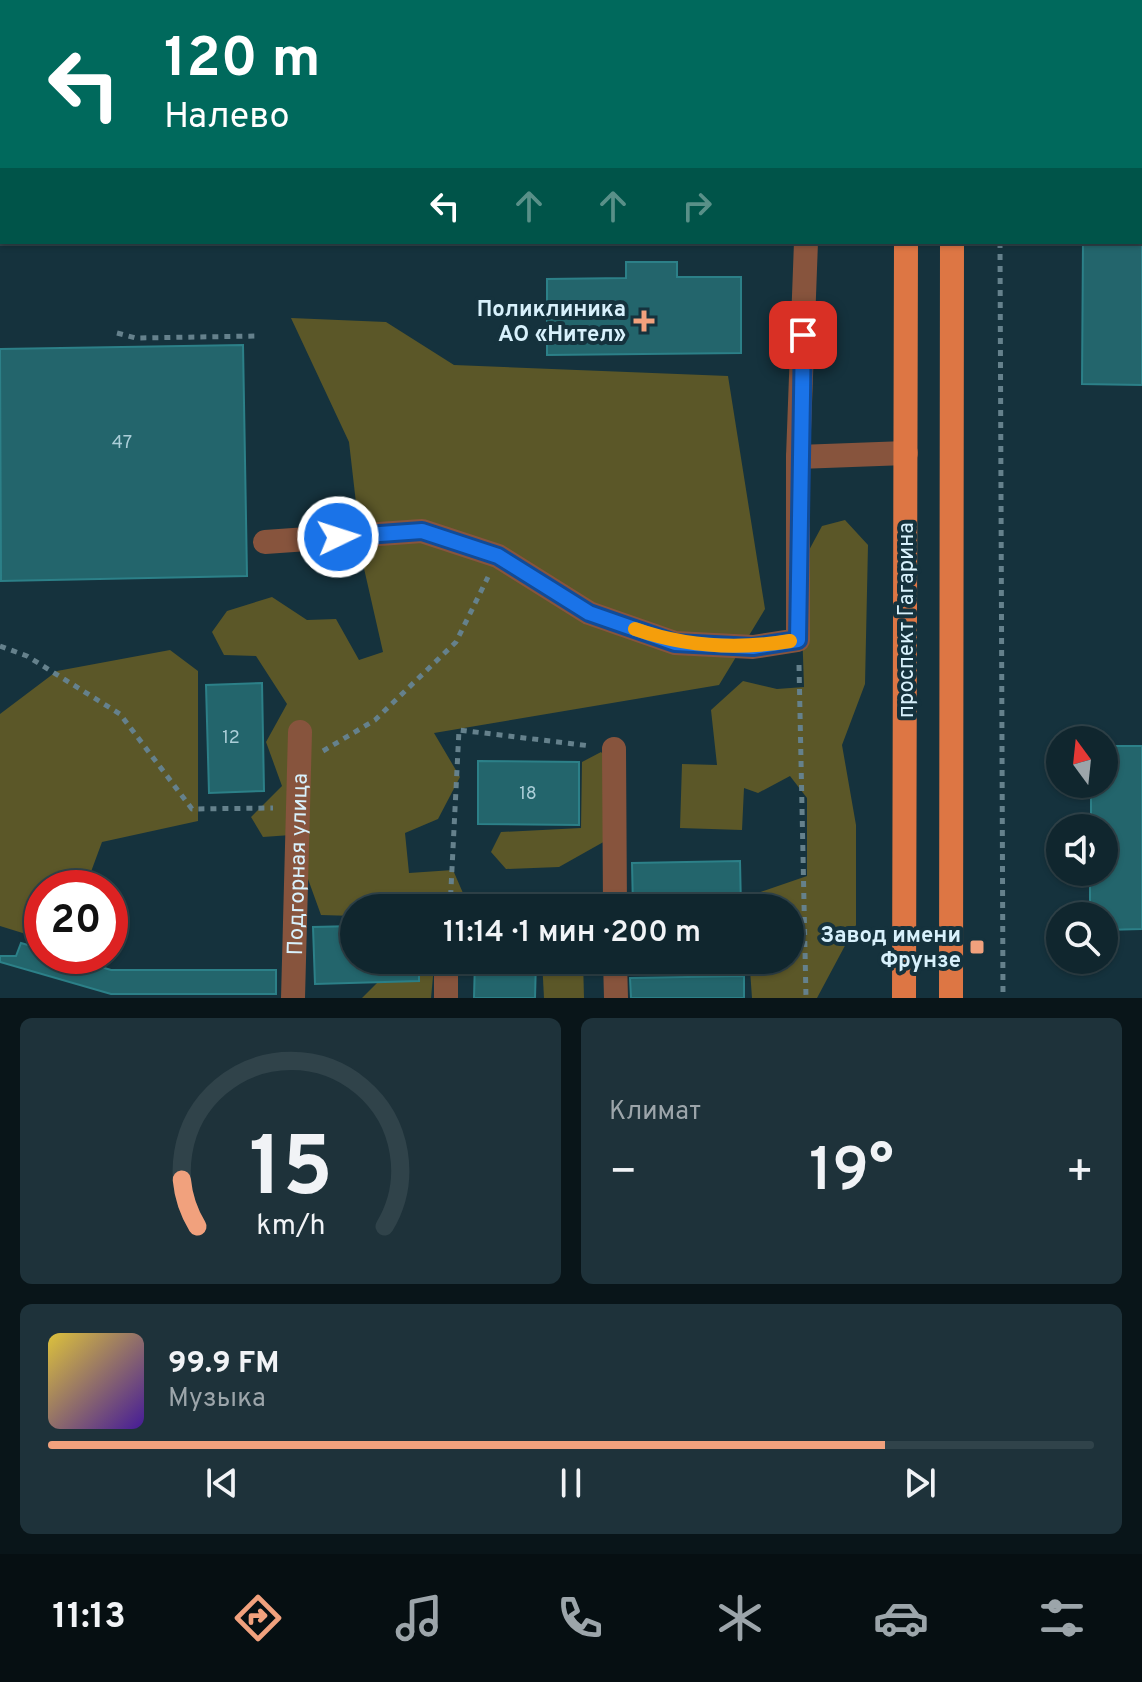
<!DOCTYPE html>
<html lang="ru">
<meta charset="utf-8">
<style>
body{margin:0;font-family:Overpass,sans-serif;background:#1e323a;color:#f1f3f6;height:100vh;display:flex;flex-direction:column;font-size:30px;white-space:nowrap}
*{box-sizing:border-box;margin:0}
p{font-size:26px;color:#9ca5aa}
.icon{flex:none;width:44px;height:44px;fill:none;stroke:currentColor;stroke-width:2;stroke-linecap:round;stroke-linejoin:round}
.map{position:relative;height:998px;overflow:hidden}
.drawer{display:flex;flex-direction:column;gap:20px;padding:20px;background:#091519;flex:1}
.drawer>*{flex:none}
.top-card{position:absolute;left:0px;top:0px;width:1142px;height:244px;box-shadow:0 2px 6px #0004,0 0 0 2px #30434a;background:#00695c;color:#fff;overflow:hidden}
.needle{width:52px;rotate:345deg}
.fabs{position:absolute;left:1046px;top:726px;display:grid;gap:16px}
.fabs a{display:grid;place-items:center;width:72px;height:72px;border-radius:50%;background:#10262e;box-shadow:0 2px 6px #0004,0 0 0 2px #30434a;font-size:40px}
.speed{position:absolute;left:24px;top:870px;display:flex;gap:16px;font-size:40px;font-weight:700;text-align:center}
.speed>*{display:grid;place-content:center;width:104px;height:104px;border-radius:50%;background:#10262e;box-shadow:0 2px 6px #0004,0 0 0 2px #30434a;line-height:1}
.speed .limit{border:12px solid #d22;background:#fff;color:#111}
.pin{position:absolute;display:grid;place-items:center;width:68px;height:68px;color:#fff;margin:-34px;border-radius:16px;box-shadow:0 4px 12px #0006}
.me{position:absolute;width:88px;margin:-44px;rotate:86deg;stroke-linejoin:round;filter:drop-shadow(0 0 6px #0008)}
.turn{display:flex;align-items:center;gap:28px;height:168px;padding:0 32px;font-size:36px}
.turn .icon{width:104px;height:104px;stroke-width:2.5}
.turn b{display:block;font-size:56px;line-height:68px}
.lanes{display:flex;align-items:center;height:76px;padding:0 32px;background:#0003;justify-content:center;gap:40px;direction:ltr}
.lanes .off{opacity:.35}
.big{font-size:60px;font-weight:600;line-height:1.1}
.drawer .card{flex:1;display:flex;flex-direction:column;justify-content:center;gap:12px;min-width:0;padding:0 28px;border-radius:12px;background:#1e323a}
.drawer .dial{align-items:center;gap:0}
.dial svg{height:208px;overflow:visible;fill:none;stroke:#30434a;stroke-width:7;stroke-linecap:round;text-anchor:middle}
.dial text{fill:#f1f3f6;stroke:none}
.song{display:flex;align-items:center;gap:24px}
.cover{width:96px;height:96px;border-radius:12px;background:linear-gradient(135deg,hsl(50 70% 55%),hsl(260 70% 35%))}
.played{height:8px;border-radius:4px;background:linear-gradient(90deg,#f1a17d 80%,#30434a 80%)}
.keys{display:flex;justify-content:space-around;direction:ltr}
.heat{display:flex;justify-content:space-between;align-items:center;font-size:44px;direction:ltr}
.drawer .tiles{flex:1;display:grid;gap:20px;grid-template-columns:1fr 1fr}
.card:last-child{grid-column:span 2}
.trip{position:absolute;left:340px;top:894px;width:464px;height:80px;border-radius:40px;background:#10262e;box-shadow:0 2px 6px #0004,0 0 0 2px #30434a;font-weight:600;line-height:80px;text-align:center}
.tab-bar{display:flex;height:128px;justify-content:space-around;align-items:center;background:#060f12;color:#9ca5aa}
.tab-bar .icon{width:56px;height:56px}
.tab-bar .active{color:#f1a17d}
.tab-bar b{font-size:36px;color:#f1f3f6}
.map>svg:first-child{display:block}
.green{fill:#5b5728}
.building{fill:#23656c;stroke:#2c8088;stroke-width:2}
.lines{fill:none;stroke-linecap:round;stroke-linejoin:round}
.path{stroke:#65818c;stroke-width:5;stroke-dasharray:6 6;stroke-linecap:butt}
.minor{stroke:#87543d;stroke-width:24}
.major{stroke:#dd7644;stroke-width:24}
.route-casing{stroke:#114b97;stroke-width:20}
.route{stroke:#1a73e8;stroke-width:14}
.slow{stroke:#f59e0b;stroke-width:14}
.poi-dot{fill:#f1a17d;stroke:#15323d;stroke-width:3}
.labels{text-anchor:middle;stroke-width:8;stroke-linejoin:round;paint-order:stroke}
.number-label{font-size:18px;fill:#abced8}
.poi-label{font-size:22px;font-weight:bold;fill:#d8f1fc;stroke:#15323d;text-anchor:end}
.street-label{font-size:22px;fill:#d8f1fc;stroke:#15323d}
</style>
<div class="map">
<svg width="1142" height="998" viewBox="0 0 1142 998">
<rect width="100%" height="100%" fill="#15323d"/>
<g class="green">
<path d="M291,318L386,322L454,365L728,376L765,609L719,685L434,733L460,777L438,819L405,833L409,873L453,870L466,900V908H354V916L321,915L304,868L305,834L263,837L251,817L282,786L266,742L287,704L256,656L224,655L212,632L227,611L272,597L307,620L336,619L359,660L383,652L363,564L349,442Z"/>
<path d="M845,520L868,545L865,684L842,745L856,825V925L817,998H752L750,970L675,973L659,963L790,960V908H750L752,895L807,876V798L790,776L758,793L744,788L742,830L680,828L682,764L717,765L711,710L743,681L777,689L804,687L800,567L822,526Z"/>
<path d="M170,650L198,671V821L102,842L85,888H42V939L0,926V714L57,671Z"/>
<path d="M601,752L614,766L607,840L559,867L506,869L491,852L501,832L581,828L582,762Z"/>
<path d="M400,960H442L434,966L431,998H362Z"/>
<path d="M542,960H583L584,998H544Z"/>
</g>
<g class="building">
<path d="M1083,242H1142V385L1082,384Z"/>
<path d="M626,262H677V277H741V353L547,355V279L626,278Z"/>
<path d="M243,345L247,576L1,581L0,349Z"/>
<path d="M262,683L264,791L209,793L206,685Z"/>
<path d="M1104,746H1142V929L1104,930V916H1090V872H1104V828H1091V784H1104Z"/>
<path d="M478,761L579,762V825L478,824Z"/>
<path d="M740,861L741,908H633L632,863Z"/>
<path d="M354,926V960H419V981L315,984L313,927Z"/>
<path d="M21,943L42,949V956H65L111,970H276V994H111L0,962V956H16Z"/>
<path d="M475,960H536L535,998H474Z"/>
<path d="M744,976V998H631L630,978Z"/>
</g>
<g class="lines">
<g class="path">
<path d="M1000,0V2"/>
<path d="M1000,242L1003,998"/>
<path d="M117,333L136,338L257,336"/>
<path d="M0,646L27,656L120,714L192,809L273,808"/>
<path d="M799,665L806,998"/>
<path d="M323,751L375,720L456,642L488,577"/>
<path d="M450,908L459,730L591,746"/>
</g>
<g class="minor">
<path d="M617,0V2"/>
<path d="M761,0V2"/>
<path d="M818,0V2"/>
<path d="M798,457L906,453"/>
<path d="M265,542L422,531L498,556L589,613L675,643L753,647L798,640V457L806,242"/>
<path d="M614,749L615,908"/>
<path d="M615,960L616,998"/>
<path id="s1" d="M293,998L300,732"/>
<path d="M446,998V971"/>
</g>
<g class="major">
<path d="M907,2V0"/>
<path d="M952,2V0"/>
<path d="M904,998L906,242"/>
<path d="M951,998L952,242"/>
</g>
</g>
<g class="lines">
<defs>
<path id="route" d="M338,537L422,531L498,556L589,613L675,643L753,647L798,640L803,335"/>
</defs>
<use href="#route" class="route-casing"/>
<use href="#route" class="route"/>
<path class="slow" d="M635,629C686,647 736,650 790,641"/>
</g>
<g class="poi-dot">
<path d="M640 309h8v8h8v8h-8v8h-8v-8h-8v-8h8z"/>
<rect x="969" y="939" width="16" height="16" rx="4"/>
</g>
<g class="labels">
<g class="number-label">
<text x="122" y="448">47</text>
<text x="231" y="743">12</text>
<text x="528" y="799">18</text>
</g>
<g class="poi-label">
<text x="626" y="316">Поликлиника<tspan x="626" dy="25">АО «Нител»</tspan></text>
<text x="961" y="942">Завод имени<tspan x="961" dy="25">Фрунзе</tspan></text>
</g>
<g class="street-label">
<text transform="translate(905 620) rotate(-90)" y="8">проспект Гагарина</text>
<text dy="8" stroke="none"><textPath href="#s1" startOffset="134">Подгорная улица</textPath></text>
</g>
</g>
</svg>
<div class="fabs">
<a><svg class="needle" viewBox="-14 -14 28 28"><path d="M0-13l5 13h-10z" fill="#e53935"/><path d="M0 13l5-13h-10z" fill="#9ca5aa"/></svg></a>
<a><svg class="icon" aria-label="sound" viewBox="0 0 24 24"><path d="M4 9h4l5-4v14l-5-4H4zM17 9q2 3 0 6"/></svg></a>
<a><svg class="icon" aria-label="search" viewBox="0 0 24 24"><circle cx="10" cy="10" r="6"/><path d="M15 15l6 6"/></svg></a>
</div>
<div class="speed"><div class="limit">20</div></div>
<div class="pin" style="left:803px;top:335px;background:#d93025"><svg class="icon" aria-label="arrive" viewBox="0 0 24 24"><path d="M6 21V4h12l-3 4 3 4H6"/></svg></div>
<svg class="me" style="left:338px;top:537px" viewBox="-20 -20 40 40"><circle r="17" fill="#1a73e8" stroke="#fff" stroke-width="3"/><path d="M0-11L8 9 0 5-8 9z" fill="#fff"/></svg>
<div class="trip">11:14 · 1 мин · 200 m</div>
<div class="top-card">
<div class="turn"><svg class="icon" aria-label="left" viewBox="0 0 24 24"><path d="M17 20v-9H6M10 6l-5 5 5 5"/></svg><div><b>120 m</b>Налево</div></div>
<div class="lanes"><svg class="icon" aria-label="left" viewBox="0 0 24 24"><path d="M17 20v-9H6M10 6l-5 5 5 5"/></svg><svg class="icon off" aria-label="ahead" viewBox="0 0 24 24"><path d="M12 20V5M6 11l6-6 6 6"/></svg><svg class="icon off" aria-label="ahead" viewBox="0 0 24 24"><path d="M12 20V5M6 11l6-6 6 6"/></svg><svg class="icon off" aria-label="right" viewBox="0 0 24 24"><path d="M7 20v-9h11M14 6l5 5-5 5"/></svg></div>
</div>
</div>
<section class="drawer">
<div class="tiles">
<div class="card dial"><svg viewBox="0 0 100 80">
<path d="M14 69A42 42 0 1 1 86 69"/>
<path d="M14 69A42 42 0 0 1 8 51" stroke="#f1a17d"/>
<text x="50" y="56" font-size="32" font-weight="700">15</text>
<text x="50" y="72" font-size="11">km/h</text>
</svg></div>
<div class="card"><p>Климат</p>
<div class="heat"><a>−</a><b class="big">19°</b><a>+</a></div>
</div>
<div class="card">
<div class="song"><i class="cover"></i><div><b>99.9 FM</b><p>Музыка</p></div></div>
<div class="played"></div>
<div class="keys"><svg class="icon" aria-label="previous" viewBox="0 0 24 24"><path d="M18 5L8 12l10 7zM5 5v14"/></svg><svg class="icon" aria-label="pause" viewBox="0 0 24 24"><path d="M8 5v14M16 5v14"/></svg><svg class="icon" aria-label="next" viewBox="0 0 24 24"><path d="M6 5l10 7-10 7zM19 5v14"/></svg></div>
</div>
</div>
</section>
<nav class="tab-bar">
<b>11:13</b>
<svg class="icon active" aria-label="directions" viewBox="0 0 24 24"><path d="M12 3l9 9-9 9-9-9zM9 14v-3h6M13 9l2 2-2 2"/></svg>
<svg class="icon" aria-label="music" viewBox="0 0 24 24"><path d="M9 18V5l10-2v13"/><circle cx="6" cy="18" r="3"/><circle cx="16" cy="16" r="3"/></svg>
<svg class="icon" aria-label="phone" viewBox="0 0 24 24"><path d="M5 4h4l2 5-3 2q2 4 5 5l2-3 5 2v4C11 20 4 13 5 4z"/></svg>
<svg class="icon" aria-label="climate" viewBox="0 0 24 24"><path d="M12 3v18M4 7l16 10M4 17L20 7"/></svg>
<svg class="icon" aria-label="car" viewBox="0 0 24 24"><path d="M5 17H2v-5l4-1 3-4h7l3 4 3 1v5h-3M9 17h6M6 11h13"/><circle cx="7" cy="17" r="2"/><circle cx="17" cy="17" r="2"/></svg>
<svg class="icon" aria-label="filters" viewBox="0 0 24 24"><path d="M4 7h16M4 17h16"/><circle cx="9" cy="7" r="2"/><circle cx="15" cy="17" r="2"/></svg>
</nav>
